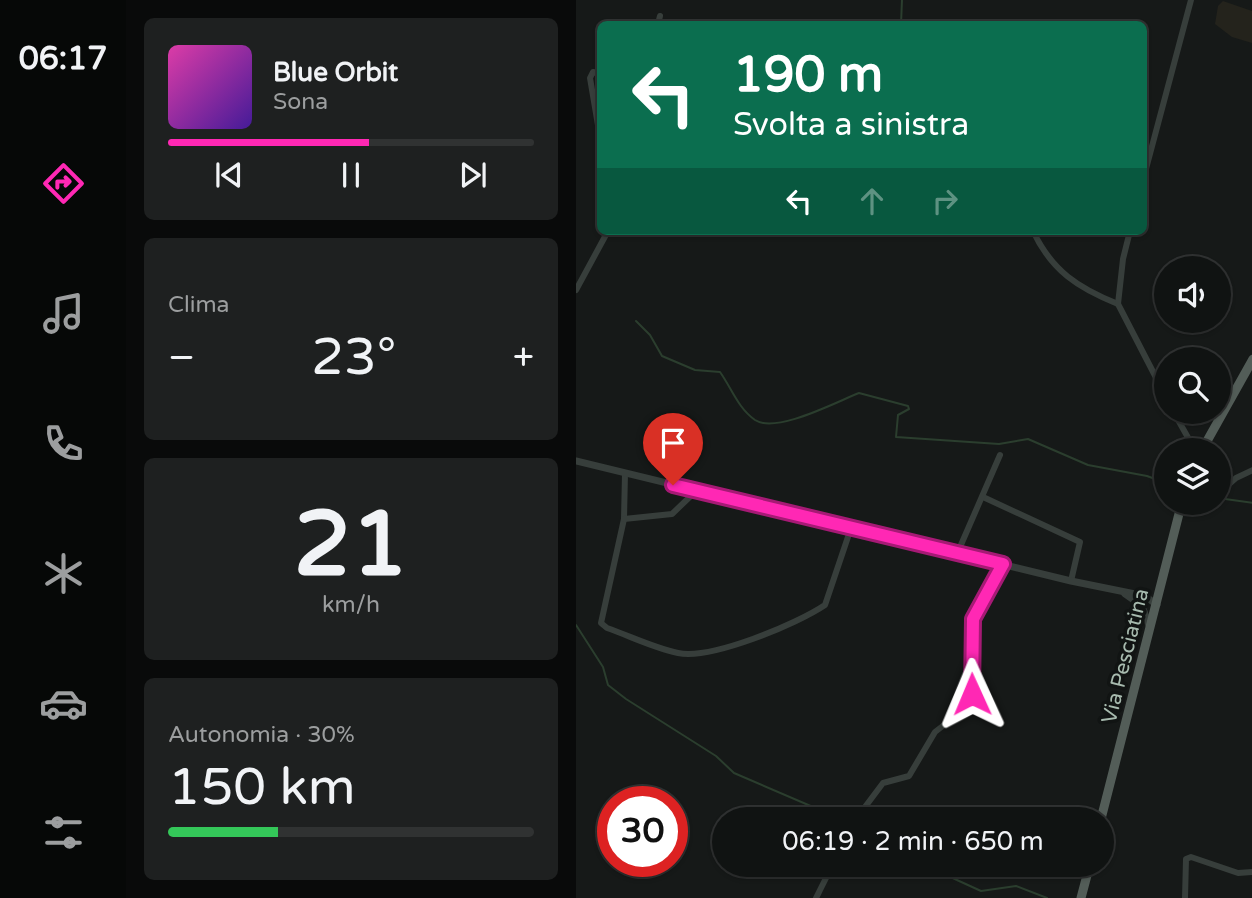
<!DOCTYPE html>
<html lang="it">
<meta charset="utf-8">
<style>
body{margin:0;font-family:"Varela Round",sans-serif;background:#1e2020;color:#f1f3f6;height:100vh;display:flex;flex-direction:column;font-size:26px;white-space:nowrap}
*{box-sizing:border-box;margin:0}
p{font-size:23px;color:#9c9e9f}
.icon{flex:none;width:38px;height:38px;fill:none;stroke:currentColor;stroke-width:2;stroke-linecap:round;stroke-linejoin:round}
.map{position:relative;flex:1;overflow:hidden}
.side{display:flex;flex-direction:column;gap:18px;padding:18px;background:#090a0a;width:450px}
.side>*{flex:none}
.guide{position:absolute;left:21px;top:21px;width:550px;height:214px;border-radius:10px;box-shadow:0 2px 5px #0004,0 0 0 2px #303232;background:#0b6e4f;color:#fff;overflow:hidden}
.tools{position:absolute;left:578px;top:256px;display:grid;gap:14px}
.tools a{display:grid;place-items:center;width:77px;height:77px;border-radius:50%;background:#101312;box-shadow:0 2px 5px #0004,0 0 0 2px #303232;font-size:35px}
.speed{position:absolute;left:21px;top:786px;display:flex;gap:14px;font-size:35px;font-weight:700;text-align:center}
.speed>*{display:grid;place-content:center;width:91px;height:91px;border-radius:50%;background:#101312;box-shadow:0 2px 5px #0004,0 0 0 2px #303232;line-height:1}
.speed .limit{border:10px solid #d22;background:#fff;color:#111}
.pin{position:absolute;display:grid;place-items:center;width:60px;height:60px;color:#fff;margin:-72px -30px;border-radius:50% 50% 50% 0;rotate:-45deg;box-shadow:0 0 7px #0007}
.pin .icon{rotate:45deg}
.me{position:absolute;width:77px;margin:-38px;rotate:359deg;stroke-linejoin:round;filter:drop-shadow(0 0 5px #0008)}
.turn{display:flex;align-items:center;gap:24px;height:147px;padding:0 21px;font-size:32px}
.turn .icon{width:91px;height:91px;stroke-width:2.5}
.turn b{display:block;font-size:49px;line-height:60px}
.lanes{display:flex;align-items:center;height:66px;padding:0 21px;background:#0003;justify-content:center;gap:35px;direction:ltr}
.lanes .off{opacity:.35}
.big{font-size:52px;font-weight:600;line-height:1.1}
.side .tile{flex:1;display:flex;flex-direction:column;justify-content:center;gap:10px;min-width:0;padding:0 24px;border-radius:10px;background:#1e2020}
.side .dial{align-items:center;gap:0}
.dial b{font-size:91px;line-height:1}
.song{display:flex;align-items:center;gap:21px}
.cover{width:84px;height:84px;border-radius:10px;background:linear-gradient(135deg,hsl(320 70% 55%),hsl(260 70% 35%))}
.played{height:7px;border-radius:4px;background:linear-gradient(90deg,#ff28b4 55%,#303232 55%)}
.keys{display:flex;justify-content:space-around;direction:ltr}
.heat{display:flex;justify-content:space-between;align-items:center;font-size:38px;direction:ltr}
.charge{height:10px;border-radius:5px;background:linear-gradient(90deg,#34c759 30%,#303232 0)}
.trip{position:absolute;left:136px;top:807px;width:402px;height:70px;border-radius:35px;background:#101312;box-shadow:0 2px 5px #0004,0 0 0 2px #303232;font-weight:600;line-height:70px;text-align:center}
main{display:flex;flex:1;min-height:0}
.dock{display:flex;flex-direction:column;width:126px;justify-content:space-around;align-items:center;background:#060807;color:#9c9e9f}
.dock .icon{width:49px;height:49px}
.dock .active{color:#ff28b4}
.dock b{font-size:32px;color:#f1f3f6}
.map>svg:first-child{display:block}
.green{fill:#24231c}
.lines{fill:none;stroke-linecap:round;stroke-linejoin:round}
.stream{stroke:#2b3e2e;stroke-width:2}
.minor{stroke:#373e3b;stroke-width:6}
.tertiary{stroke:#373e3b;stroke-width:7}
.primary{stroke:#535d58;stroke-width:9}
.route-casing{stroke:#a61a75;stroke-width:18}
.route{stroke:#ff28b4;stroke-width:12}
.labels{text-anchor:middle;stroke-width:7;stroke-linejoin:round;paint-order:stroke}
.street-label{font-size:21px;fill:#a7baae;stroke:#111413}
</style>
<main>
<nav class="dock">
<b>06:17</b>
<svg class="icon active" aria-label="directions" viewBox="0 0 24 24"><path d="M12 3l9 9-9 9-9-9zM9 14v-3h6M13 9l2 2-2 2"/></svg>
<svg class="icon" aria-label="music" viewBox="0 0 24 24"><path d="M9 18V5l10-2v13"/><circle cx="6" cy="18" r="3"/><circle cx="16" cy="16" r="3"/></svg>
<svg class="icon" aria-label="phone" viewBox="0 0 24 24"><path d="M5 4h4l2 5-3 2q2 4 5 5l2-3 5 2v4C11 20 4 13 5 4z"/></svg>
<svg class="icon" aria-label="climate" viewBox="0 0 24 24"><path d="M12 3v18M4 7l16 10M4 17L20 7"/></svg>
<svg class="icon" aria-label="car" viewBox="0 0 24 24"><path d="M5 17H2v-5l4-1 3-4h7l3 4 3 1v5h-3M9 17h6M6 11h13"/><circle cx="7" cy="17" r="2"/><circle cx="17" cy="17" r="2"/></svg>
<svg class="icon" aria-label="filters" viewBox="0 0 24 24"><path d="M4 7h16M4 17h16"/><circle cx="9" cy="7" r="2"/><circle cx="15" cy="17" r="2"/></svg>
</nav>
<section class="side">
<div class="tile">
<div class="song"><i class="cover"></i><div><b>Blue Orbit</b><p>Sona</p></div></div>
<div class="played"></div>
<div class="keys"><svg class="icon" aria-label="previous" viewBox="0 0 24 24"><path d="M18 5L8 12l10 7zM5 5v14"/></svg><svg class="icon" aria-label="pause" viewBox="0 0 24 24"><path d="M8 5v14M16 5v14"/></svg><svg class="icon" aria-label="next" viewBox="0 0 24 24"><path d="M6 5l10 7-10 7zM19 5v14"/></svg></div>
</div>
<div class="tile"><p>Clima</p>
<div class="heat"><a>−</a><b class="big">23°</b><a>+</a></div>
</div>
<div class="tile dial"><b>21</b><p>km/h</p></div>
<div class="tile"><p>Autonomia · 30%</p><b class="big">150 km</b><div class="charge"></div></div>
</section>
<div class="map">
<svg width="677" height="898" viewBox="0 0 677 898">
<rect width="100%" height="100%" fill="#161918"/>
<path class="green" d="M647,1L676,11V43L656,37L639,24L642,6Z"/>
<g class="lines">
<g class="stream">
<path d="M325,24L326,0"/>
<path d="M60,321L74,335L86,356L119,370L144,372C156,389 162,408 179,420C200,434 260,402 283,393L332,406L333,409L322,415L320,437L423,444L452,439L512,465L571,476L590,483"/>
<path d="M642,498L677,503"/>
<path d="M0,625L27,667L32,685L50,699L140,756L158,773L265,819"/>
<path d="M346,864L405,891L440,886L471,898"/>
</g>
<g class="minor">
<path d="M82,24L84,16"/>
<path d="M24,74L17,72L14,78L24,137"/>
<path d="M567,180L615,0"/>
<path d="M457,231C476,271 502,288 542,304"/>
<path d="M554,231L547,259L542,304L590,397"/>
<path d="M0,290L32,231"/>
<path d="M597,411L619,450"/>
<path d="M49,473L48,519L25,623L31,628C54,636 78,648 102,653C135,660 221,624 249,605L275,528"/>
<path d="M642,489L644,492L660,478L677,470"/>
<path d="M407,497L504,542L495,581"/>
<path d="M48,519L96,514L121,490"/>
<path d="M381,554L424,455"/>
<path d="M280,819L307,783L333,776L359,732L386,711L396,693L397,619L427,564"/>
<path d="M240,898L257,864"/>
<path d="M609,898L610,859L615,857L662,873L677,872"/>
</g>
<g class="tertiary">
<path d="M0,461L495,581L569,596L581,605"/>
<path d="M549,594L566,606L574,628"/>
</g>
<g class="primary">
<path d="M626,450L677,359"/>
<path d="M525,819L606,502"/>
<path d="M505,898L514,864"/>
</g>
</g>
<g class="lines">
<defs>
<path id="route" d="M97,485L427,564L397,619L396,694"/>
</defs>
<use href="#route" class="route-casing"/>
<use href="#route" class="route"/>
</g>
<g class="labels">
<g class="street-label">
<text transform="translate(549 656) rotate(-76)" y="7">Via Pesciatina</text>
</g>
</g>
</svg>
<div class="tools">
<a><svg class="icon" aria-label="sound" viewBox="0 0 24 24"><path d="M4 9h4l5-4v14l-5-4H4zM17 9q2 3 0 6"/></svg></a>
<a><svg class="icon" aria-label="search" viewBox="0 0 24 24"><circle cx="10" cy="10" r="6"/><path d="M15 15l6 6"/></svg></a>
<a><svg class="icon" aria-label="layers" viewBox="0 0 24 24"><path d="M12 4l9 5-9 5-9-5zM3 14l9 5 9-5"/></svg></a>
</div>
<div class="speed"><div class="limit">30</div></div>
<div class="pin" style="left:97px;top:485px;background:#d93025"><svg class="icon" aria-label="arrive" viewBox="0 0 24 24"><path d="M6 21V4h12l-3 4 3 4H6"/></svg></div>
<svg class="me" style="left:396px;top:694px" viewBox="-20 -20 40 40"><path d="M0-17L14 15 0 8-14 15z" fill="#ff28b4" stroke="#fff" stroke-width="4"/></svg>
<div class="trip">06:19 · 2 min · 650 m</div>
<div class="guide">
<div class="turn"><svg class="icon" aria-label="left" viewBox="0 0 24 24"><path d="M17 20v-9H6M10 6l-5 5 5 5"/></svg><div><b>190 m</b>Svolta a sinistra</div></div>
<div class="lanes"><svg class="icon" aria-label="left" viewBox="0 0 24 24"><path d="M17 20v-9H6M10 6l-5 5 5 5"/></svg><svg class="icon off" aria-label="ahead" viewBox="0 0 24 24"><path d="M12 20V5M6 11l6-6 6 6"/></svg><svg class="icon off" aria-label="right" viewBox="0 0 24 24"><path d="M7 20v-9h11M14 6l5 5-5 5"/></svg></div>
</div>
</div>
</main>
